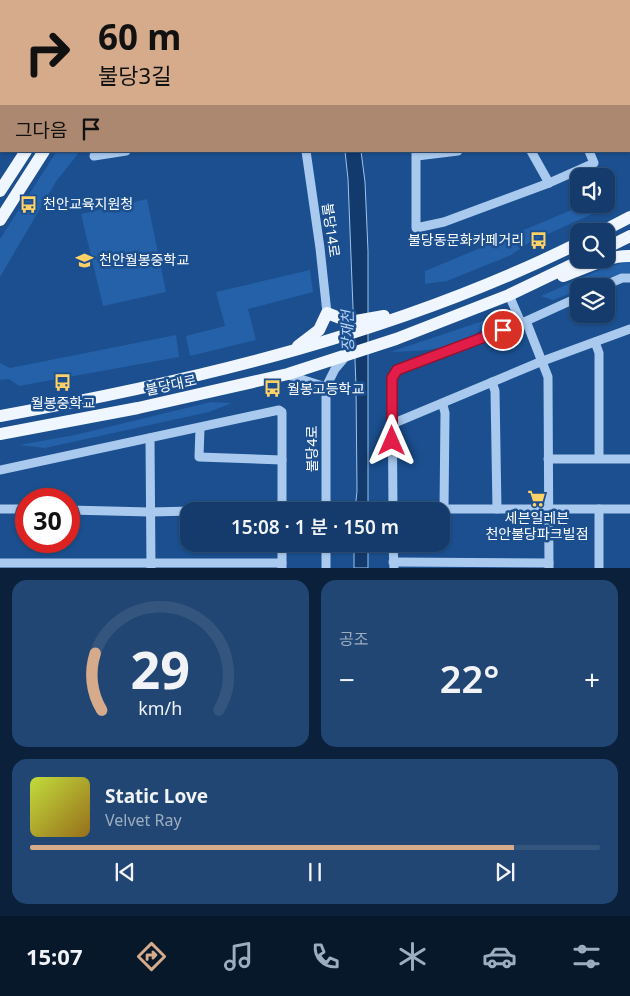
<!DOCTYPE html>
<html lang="ko">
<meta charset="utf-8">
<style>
body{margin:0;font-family:"Noto Sans","Noto Sans KR",sans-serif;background:#214673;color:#f1f3f6;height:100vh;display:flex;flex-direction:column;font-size:19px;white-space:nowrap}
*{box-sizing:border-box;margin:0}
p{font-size:16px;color:#9dadc1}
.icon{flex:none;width:28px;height:28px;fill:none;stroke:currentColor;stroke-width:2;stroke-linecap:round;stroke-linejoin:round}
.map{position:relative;height:568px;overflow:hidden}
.details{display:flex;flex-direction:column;gap:12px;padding:12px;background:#0b203b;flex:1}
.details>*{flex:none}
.top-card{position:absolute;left:0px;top:0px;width:630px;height:152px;box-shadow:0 1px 4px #0004,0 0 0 1px #33557e;background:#d6ab8b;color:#111;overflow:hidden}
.buttons{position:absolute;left:570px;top:168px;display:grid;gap:10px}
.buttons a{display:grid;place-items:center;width:45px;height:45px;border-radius:10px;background:#143b6b;box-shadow:0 1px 4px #0004,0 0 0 1px #33557e;font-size:25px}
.speed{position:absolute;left:15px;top:488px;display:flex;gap:10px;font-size:25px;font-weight:700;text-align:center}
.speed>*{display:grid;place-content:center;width:65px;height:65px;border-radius:50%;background:#143b6b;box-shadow:0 1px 4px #0004,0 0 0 1px #33557e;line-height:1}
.speed .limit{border:8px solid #d22;background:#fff;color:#111}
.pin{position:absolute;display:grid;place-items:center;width:42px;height:42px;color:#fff;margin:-21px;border:2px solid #fff;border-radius:50%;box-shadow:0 1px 5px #0007}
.me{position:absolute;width:55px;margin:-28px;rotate:0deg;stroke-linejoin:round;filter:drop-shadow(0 0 4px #0008)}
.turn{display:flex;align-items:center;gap:18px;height:105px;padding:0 15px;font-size:22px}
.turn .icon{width:65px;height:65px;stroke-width:2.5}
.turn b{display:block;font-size:35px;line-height:42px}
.then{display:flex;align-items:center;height:48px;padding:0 15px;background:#0003;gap:10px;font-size:19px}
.big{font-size:38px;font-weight:600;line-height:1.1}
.details .tile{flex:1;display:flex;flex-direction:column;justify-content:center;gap:8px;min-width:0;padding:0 18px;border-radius:15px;background:#214673}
.details .dial{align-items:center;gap:0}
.dial svg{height:130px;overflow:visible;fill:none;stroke:#33557e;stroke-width:7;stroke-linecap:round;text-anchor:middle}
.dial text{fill:#f1f3f6;stroke:none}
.song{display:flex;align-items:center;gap:15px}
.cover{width:60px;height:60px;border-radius:8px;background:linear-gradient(135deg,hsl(70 70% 55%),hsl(40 70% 35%))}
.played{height:5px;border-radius:2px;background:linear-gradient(90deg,#d6ab8b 85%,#33557e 85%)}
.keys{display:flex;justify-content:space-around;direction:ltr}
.heat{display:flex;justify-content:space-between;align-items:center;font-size:28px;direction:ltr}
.details .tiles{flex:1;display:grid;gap:12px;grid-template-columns:1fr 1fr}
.tile:last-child{grid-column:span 2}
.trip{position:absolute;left:180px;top:502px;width:270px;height:50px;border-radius:15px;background:#143b6b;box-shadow:0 1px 4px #0004,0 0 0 1px #33557e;font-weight:600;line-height:50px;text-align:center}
.tab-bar{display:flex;height:80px;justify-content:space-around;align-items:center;background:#08182b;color:#9dadc1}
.tab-bar .icon{width:35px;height:35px}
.tab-bar .on{color:#d6ab8b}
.tab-bar b{font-size:22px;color:#f1f3f6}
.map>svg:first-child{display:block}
.green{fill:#2461a8}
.water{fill:#123a6d;stroke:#9cc4f0}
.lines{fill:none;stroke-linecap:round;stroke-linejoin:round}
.minor{stroke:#a9c9ee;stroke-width:9}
.major{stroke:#f0f6ff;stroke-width:12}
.route-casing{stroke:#92132f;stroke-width:12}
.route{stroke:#e11d48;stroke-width:9}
.labels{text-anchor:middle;stroke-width:5;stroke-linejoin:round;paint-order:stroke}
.poi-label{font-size:14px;fill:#fff;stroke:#1b4f8f;text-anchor:start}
.street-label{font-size:14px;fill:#fff;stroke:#1b4f8f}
.water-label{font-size:15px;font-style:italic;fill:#b5d3f5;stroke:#1b4f8f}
</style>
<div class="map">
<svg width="630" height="569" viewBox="0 0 630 569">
<rect width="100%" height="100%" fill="#1b4f8f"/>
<g class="green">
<path d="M57,151H72L78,154L57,180L0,277V239Z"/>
<path d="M147,199L166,292L103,306L81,214Z"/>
<path d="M586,204H597L599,211L530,242L511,255L447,281L425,284V271Z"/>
<path d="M630,261V273C611,273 597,286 579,286V290L553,300L541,296L604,268Z"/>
<path d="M310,270L313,292L248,309L256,340L190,356L186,336L225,326L216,292Z"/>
<path d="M486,320H490C468,350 425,351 390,352Z"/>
<path d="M176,335L179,357L19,386L9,379L0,380V363L10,368Z"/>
<path d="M211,402L232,403L209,412L45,448L19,445L75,435Z"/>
</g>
<g class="water">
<path d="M345,151H361L365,182L368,251V511H355L357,491L356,386L348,179Z"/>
<rect x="354" y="544" width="14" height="24"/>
</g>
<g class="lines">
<g class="minor">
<path d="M521,0L522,1"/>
<path d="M225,1V0"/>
<path d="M310,1V0"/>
<path d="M410,1V0"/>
<path d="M477,1L480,0"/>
<path d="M572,1L573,0"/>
<path d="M306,151L320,248L327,313"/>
<path d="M416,151V228L444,222L549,183L594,163L589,151"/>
<path d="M531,151L549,183"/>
<path d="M94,156L126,151"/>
<path d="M417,156L458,151"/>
<path d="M603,286L622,278H630"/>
<path d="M509,295L521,323"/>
<path d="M524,322L528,326L548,377L549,569"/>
<path d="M595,342L599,353V458"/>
<path d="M288,375L326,387"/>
<path d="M492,382L495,391L497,509"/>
<path d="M443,405L445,413L444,509"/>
<path d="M392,424L540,362L630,329"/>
<path d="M200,428L199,457L282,460"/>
<path d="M150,438L151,568"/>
<path d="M548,459H630"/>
<path d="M0,470L279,410L282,412V511"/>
<path d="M0,509H26"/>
<path d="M69,510L150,512L282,509H630"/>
<path d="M326,511V387L335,369L346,356"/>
<path d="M393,511L392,378L397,370L524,322L579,297"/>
<path d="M282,544V568"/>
<path d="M393,544L394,569"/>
<path d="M393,562L549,563"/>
<path d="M0,563H282"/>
<path d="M326,569V544"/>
<path d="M599,569V509"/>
</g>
<g class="major">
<path d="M595,0V1"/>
<path d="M608,0V1"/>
<path d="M620,0L621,1"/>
<path d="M92,1V0"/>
<path d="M110,1L111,0"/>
<path d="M629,18L630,20"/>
<path d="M629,44L630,47"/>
<path d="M629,71L630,74"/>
<path d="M0,191L26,151"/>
<path d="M0,220L44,151"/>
<path d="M603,231L630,217"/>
<path d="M606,248L630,236"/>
<path d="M563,276C584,269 608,255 630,256"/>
<path d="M298,346L319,330L327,313L350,322L384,316"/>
<path d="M0,416C199,380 397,333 579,243"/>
<path d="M0,434L138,408L288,374L396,339L509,295L584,259"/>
</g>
</g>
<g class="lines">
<defs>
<path id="route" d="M392,441V378L397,370L503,330"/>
</defs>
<use href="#route" class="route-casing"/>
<use href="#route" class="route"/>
</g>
<defs>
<symbol id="bus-bare" viewBox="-9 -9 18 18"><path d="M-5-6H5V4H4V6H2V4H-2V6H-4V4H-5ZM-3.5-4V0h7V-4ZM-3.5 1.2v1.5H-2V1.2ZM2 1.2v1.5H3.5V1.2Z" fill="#ffd166" stroke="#1b4f8f" stroke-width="2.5" paint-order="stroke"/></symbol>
<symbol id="school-bare" viewBox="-9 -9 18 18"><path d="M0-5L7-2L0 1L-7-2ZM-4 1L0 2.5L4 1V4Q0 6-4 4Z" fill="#ffd166" stroke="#1b4f8f" stroke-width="2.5" paint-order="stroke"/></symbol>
<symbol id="supermarket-bare" viewBox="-9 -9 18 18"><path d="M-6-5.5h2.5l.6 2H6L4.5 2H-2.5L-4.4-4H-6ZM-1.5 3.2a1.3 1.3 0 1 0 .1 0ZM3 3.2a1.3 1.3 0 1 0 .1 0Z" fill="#ffd166" stroke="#1b4f8f" stroke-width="2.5" paint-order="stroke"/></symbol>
</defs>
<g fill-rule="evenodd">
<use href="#bus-bare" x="16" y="192" width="25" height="25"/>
<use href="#bus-bare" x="526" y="228" width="25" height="25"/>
<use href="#school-bare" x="72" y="248" width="25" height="25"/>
<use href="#bus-bare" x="50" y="370" width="25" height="25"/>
<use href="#bus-bare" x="260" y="376" width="25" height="25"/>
<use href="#supermarket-bare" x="524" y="486" width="25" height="25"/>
</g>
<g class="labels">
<g class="poi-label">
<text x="43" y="209">천안교육지원청</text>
<text x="524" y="245" text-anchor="end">불당동문화카페거리</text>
<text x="99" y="265">천안월봉중학교</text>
<text x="287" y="394">월봉고등학교</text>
<text x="63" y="408" text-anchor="middle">월봉중학교</text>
<text x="537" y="523" text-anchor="middle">세븐일레븐<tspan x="537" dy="16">천안불당파크빌점</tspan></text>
</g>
<g class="street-label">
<text transform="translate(331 230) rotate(82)" y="5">불당14로</text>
<text transform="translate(171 385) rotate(-12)" y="5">불당대로</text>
<text transform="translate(312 449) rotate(-90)" y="5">불당4로</text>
</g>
<g class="water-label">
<text transform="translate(348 331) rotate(-91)" y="5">장재천</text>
</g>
</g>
</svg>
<div class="buttons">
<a><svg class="icon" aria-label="sound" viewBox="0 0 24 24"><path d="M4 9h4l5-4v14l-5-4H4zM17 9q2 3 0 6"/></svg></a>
<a><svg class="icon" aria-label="search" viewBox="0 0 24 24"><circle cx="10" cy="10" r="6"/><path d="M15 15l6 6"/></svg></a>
<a><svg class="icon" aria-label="layers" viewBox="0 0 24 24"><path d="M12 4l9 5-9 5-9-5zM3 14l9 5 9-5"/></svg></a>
</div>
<div class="speed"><div class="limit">30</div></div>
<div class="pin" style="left:503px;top:330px;background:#d93025"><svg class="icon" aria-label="arrive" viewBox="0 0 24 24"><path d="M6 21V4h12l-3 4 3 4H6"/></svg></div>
<svg class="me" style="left:392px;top:441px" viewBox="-20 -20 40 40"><path d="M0-17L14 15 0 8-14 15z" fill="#e11d48" stroke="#fff" stroke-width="4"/></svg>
<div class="trip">15:08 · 1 분 · 150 m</div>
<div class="top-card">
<div class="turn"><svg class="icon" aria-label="right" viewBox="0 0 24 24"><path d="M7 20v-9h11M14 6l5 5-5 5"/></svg><div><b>60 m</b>불당3길</div></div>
<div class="then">그다음<svg class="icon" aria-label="arrive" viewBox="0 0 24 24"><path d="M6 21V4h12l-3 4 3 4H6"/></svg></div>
</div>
</div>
<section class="details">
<div class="tiles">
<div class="tile dial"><svg viewBox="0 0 100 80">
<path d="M14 69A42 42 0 1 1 86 69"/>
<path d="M14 69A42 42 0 0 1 10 34" stroke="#d6ab8b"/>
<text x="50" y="56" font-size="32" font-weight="700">29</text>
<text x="50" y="72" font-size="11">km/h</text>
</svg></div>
<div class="tile"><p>공조</p>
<div class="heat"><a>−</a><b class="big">22°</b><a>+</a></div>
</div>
<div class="tile">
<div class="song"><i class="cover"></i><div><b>Static Love</b><p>Velvet Ray</p></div></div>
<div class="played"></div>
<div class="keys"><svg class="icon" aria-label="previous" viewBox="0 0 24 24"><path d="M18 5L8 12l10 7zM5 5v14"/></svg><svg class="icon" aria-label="pause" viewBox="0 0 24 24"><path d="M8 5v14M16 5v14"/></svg><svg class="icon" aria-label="next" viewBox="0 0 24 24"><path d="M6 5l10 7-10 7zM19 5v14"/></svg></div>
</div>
</div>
</section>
<nav class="tab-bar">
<b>15:07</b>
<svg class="icon on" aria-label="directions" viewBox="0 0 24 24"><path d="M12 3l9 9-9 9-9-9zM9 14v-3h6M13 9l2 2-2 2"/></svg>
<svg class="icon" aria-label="music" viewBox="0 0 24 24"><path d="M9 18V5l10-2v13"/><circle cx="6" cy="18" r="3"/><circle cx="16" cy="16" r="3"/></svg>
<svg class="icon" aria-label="phone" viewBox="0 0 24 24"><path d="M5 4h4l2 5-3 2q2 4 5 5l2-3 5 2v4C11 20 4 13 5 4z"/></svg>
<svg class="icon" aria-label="climate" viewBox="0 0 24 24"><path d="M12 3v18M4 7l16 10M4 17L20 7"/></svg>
<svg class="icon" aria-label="car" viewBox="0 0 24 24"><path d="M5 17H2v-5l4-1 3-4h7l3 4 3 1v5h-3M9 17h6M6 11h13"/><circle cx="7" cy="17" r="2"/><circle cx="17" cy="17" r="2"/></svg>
<svg class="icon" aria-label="filters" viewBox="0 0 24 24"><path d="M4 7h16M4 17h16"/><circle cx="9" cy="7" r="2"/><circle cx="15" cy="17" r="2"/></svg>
</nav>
